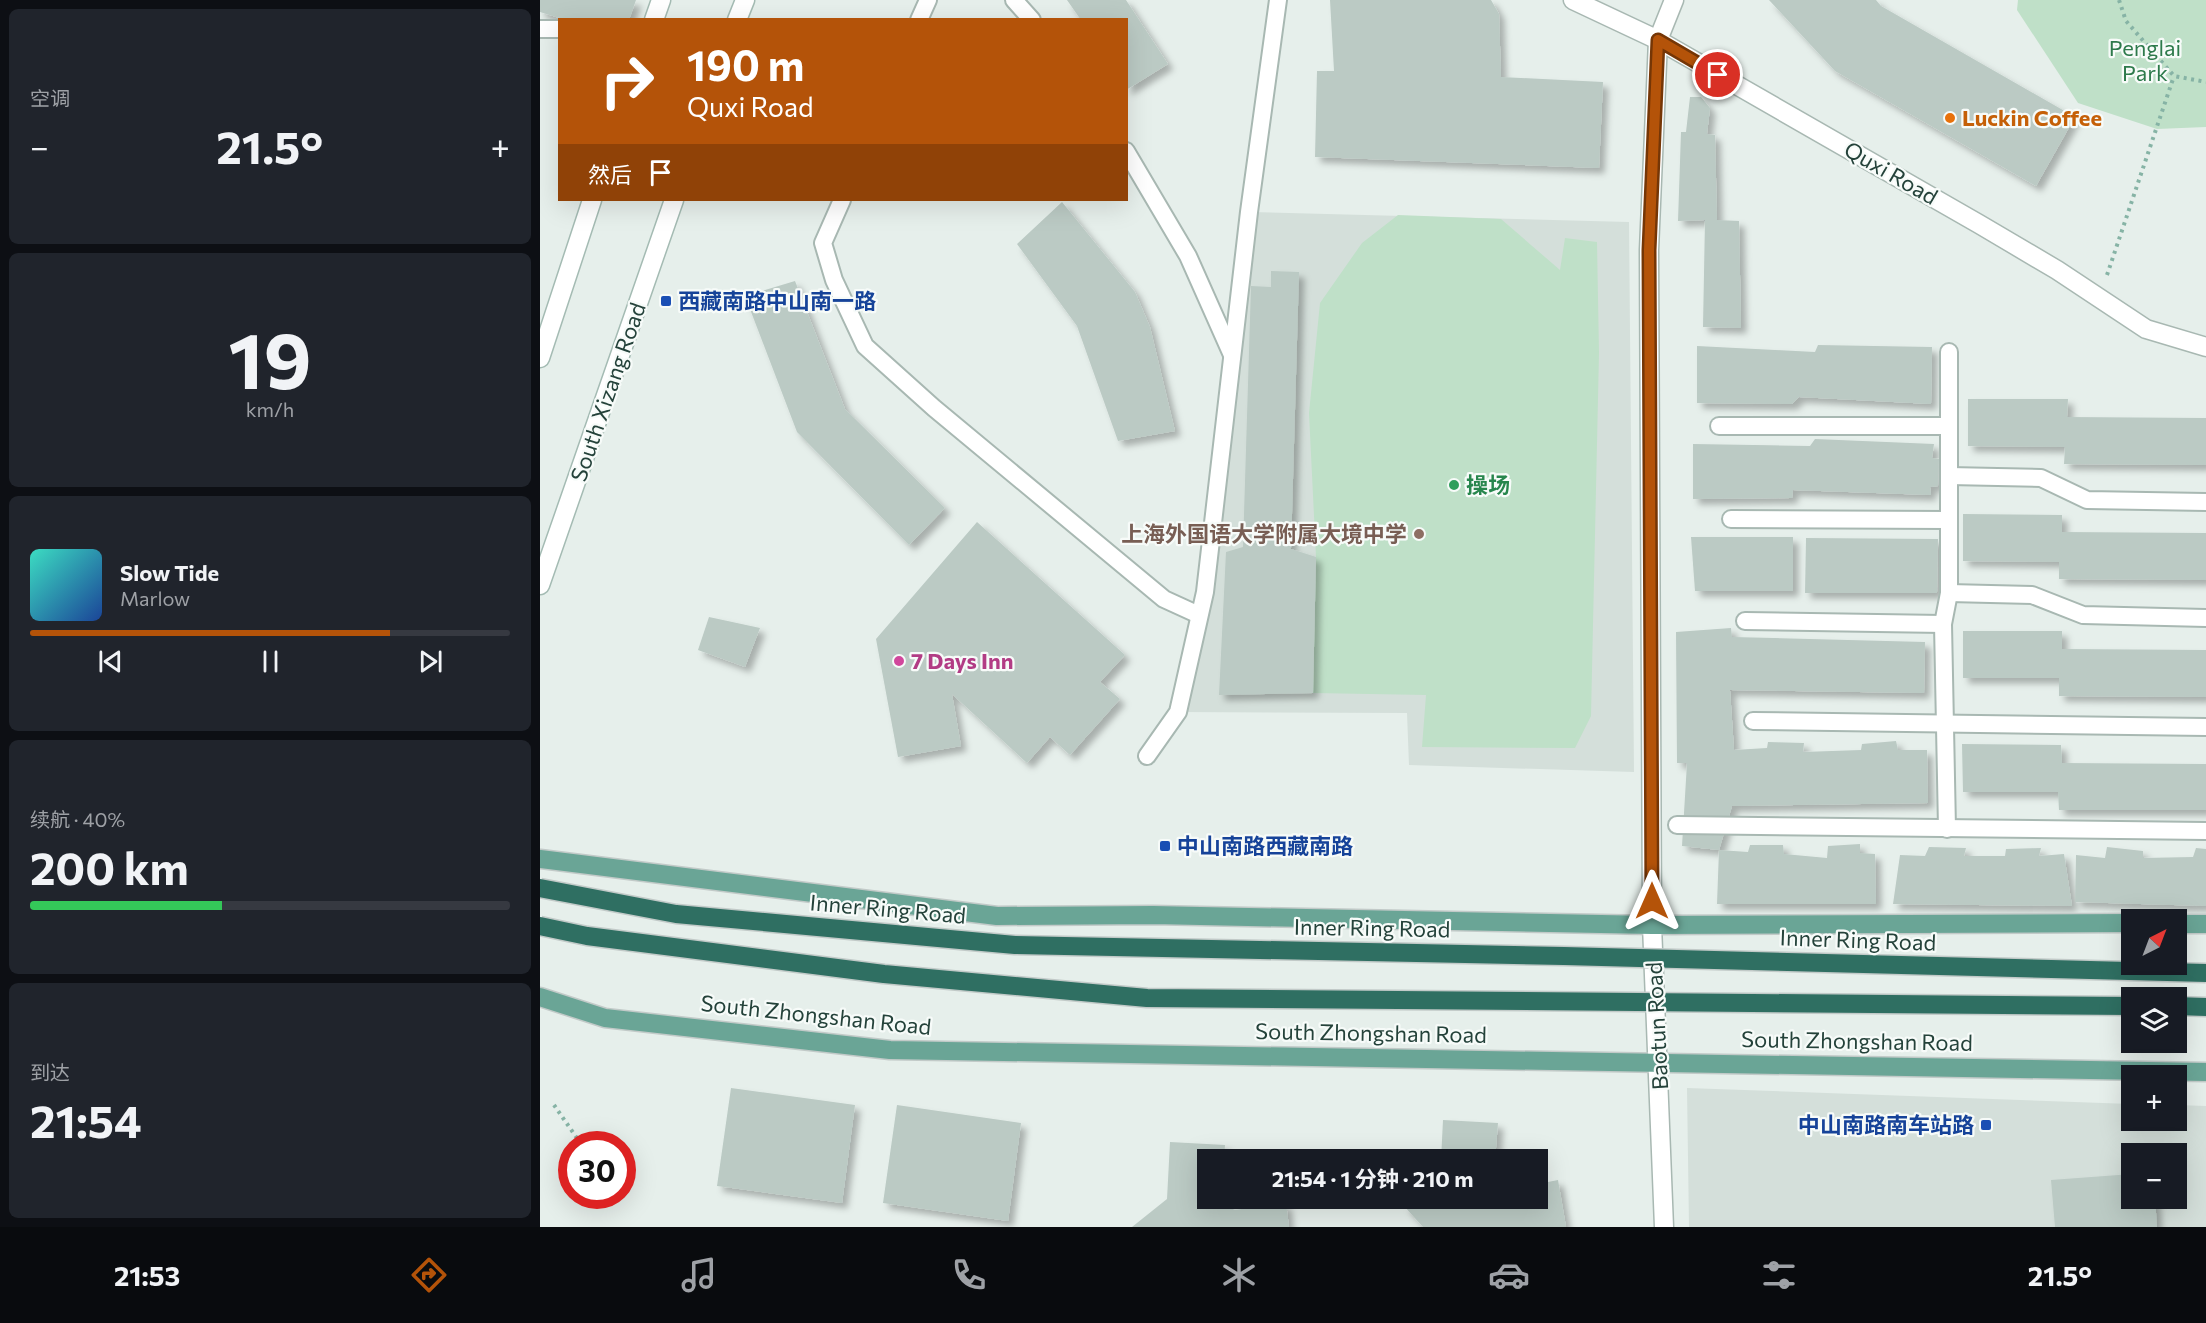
<!DOCTYPE html>
<html lang="zh">
<meta charset="utf-8">
<style>
body{margin:0;font-family:Commissioner,"Noto Sans SC",sans-serif;background:#20242c;color:#f1f3f6;height:100vh;display:flex;flex-direction:column;font-size:22px;white-space:nowrap}
*{box-sizing:border-box;margin:0}
p{font-size:20px;color:#9ea1a6}
.icon{flex:none;width:33px;height:33px;fill:none;stroke:currentColor;stroke-width:2;stroke-linecap:round;stroke-linejoin:round}
.map{position:relative;flex:1;overflow:hidden}
.drawer{display:flex;flex-direction:column;gap:9px;padding:9px;background:#0d0f14;width:540px}
.drawer>*{flex:none}
.banner{position:absolute;left:18px;top:18px;width:570px;height:183px;border-radius:0px;box-shadow:0 6px 24px #0002;background:#b45309;color:#fff;overflow:hidden}
.needle{width:39px;rotate:42deg}
.tools{position:absolute;left:1581px;top:909px;display:grid;gap:12px}
.tools a{display:grid;place-items:center;width:66px;height:66px;border-radius:0px;background:#171b24;box-shadow:0 6px 24px #0002;font-size:30px}
.speed{position:absolute;left:18px;top:1131px;display:flex;gap:12px;font-size:30px;font-weight:700;text-align:center}
.speed>*{display:grid;place-content:center;width:78px;height:78px;border-radius:50%;background:#171b24;box-shadow:0 6px 24px #0002;line-height:1}
.speed .limit{border:9px solid #d22;background:#fff;color:#111}
.pin{position:absolute;display:grid;place-items:center;width:51px;height:51px;color:#fff;margin:-26px;border:3px solid #fff;border-radius:50%;box-shadow:0 2px 6px #0007}
.me{position:absolute;width:66px;margin:-33px;rotate:0deg;stroke-linejoin:round;filter:drop-shadow(0 0 4px #0008)}
.turn{display:flex;align-items:center;gap:21px;height:126px;padding:0 30px;font-size:27px}
.turn .icon{width:78px;height:78px;stroke-width:2.5}
.turn b{display:block;font-size:42px;line-height:51px}
.then{display:flex;align-items:center;height:57px;padding:0 30px;background:#0003;gap:12px;font-size:22px}
.big{font-size:45px;font-weight:700;line-height:1.1}
.drawer .widget{flex:1;display:flex;flex-direction:column;justify-content:center;gap:9px;min-width:0;padding:0 21px;border-radius:9px;background:#20242c}
.drawer .dial{align-items:center;gap:0}
.dial b{font-size:78px;line-height:1}
.song{display:flex;align-items:center;gap:18px}
.cover{width:72px;height:72px;border-radius:9px;background:linear-gradient(135deg,hsl(170 70% 55%),hsl(220 70% 35%))}
.played{height:6px;border-radius:3px;background:linear-gradient(90deg,#b45309 75%,#363941 75%)}
.keys{display:flex;justify-content:space-around;direction:ltr}
.heat{display:flex;justify-content:space-between;align-items:center;font-size:33px;direction:ltr}
.charge{height:9px;border-radius:4px;background:linear-gradient(90deg,#34c759 40%,#363941 0)}
.trip{position:absolute;left:657px;top:1149px;width:351px;height:60px;border-radius:0px;background:#171b24;box-shadow:0 6px 24px #0002;font-weight:700;line-height:60px;text-align:center}
.dock{display:flex;height:96px;justify-content:space-around;align-items:center;background:#090b0e;color:#9ea1a6}
.dock .icon{width:42px;height:42px}
.dock .active{color:#b45309}
.dock b{font-size:27px;color:#f1f3f6}
main{display:flex;flex:1;min-height:0}
.map>svg:first-child{display:block}
.built{fill:#d4dfda;fill-rule:evenodd}
.green{fill:#bfe0c8}
.building{fill:#bbcac4;filter:url(#shadow)}
.lines{fill:none;stroke-linecap:round;stroke-linejoin:round}
.lane-casing{stroke:#a8b8b2;stroke-width:20}
.street-casing{stroke:#a8b8b2;stroke-width:21}
.secondary-casing{stroke:#a4bbb3;stroke-width:21}
.primary-casing{stroke:#c2cac8;stroke-width:21}
.highway-casing{stroke:#c2cac8;stroke-width:21}
.path{stroke:#86b3a5;stroke-width:4;stroke-dasharray:3 4.5;stroke-linecap:butt}
.lane{stroke:#fff;stroke-width:16}
.street{stroke:#fff;stroke-width:18}
.secondary{stroke:#fff;stroke-width:18}
.primary{stroke:#6aa596;stroke-width:18}
.highway{stroke:#2f6f62;stroke-width:18}
.highway-bridge-casing{stroke:#c2cac8;stroke-width:21;stroke-linecap:butt}
.highway-bridge{stroke:#2f6f62;stroke-width:18}
.route-casing{stroke:#753606;stroke-width:15}
.route{stroke:#b45309;stroke-width:10}
.food-dot{fill:#e8710a;stroke:#f7fbf9;stroke-width:2}
.transit-dot{fill:#1a4fb4;stroke:#f7fbf9;stroke-width:2}
.leisure-dot{fill:#2e9e5b;stroke:#f7fbf9;stroke-width:2}
.education-dot{fill:#8d6e63;stroke:#f7fbf9;stroke-width:2}
.hotel-dot{fill:#d1479c;stroke:#f7fbf9;stroke-width:2}
.labels{text-anchor:middle;stroke-width:4.5;stroke-linejoin:round;paint-order:stroke}
.park-label{font-size:22px;fill:#2d7a4b;stroke:#f7fbf9}
.food-label{font-size:22px;font-weight:bold;fill:#c56008;stroke:#f7fbf9;text-anchor:start}
.street-label{font-size:22px;fill:#24423a;stroke:#f7fbf9}
.transit-label{font-size:22px;font-weight:bold;fill:#164399;stroke:#f7fbf9;text-anchor:start}
.leisure-label{font-size:22px;font-weight:bold;fill:#27864d;stroke:#f7fbf9;text-anchor:start}
.education-label{font-size:22px;font-weight:bold;fill:#785e54;stroke:#f7fbf9;text-anchor:end}
.hotel-label{font-size:22px;font-weight:bold;fill:#b23c85;stroke:#f7fbf9;text-anchor:start}
</style>
<main>
<section class="drawer">
<div class="widget"><p>空调</p>
<div class="heat"><a>−</a><b class="big">21.5°</b><a>+</a></div>
</div>
<div class="widget dial"><b>19</b><p>km/h</p></div>
<div class="widget">
<div class="song"><i class="cover"></i><div><b>Slow Tide</b><p>Marlow</p></div></div>
<div class="played"></div>
<div class="keys"><svg class="icon" aria-label="previous" viewBox="0 0 24 24"><path d="M18 5L8 12l10 7zM5 5v14"/></svg><svg class="icon" aria-label="pause" viewBox="0 0 24 24"><path d="M8 5v14M16 5v14"/></svg><svg class="icon" aria-label="next" viewBox="0 0 24 24"><path d="M6 5l10 7-10 7zM19 5v14"/></svg></div>
</div>
<div class="widget"><p>续航 · 40%</p><b class="big">200 km</b><div class="charge"></div></div>
<div class="widget"><p>到达</p><b class="big">21:54</b></div>
</section>
<div class="map">
<svg width="1666" height="1227" viewBox="0 0 1666 1227">
<defs>
<filter id="shadow"><feDropShadow dx="5.5" dy="5.5" stdDeviation="3" flood-color="#0004"/></filter>
</defs>
<rect width="100%" height="100%" fill="#e6efeb"/>
<g class="built">
<path d="M709,212L1089,222L1094,772L869,765L867,713L638,712L692,356Z"/>
<path d="M1147,1088L1591,1104L1592,1120H1636L1637,1105L1666,1106V1227H1149ZM1592,1154H1636V1198H1592Z"/>
</g>
<g class="green">
<path d="M1478,0H1666V127L1617,129L1538,103L1477,10Z"/>
<path d="M858,215L961,219L1020,270L1025,238L1057,242L1059,353L1051,716L1035,748L882,747L886,695L773,693L776,557L769,413L780,303L822,243Z"/>
</g>
<g class="building">
<path d="M0,0H96L89,20H26L0,12Z"/>
<path d="M527,0H586L628,64L586,90V20H541Z"/>
<path d="M790,0H951L959,14L961,77L1063,82L1059,168L775,157L777,71H794Z"/>
<path d="M1229,0H1336L1341,6L1535,117L1496,186L1295,71Z"/>
<path d="M1150,97H1161L1170,108L1167,134L1175,135L1177,220L1199,221L1201,328L1163,327L1165,220L1138,221L1141,132H1146Z"/>
<path d="M522,202L595,292L610,327L635,431L578,441L537,326L477,244Z"/>
<path d="M731,271L759,272L751,549L776,557L773,693L679,695L686,552L703,547L711,286L731,287Z"/>
<path d="M255,281L305,409L405,508L369,545L257,432L205,296Z"/>
<path d="M1278,345L1392,347L1391,404L1259,397L1252,404L1157,403V346L1275,352Z"/>
<path d="M1428,399H1528L1527,417L1666,418V465L1524,464L1525,447L1428,446Z"/>
<path d="M1275,439L1394,444L1392,458L1399,459L1398,486L1390,487L1391,495L1253,490L1252,498L1153,499V444L1270,446Z"/>
<path d="M1423,514L1522,515V532L1666,533V580L1519,579V562L1423,561Z"/>
<path d="M437,522L585,655L560,682L580,699L530,755L510,737L487,763L412,694L421,746L358,757L336,639Z"/>
<path d="M1151,537H1253V591H1155Z"/>
<path d="M1266,538L1398,539L1397,593H1265Z"/>
<path d="M169,617L220,628L205,667L158,650Z"/>
<path d="M1191,628L1192,637L1385,642L1384,693L1190,690L1194,750L1227,748L1228,742L1264,743L1263,752L1321,750L1322,744L1356,741L1358,750H1387L1388,803L1192,806L1179,850L1142,846L1147,763H1137L1136,632Z"/>
<path d="M1423,631H1522V649L1666,650V697L1519,696V678H1423Z"/>
<path d="M1422,744L1521,745L1522,763L1666,764V810H1519L1518,792H1423Z"/>
<path d="M1320,844V853L1335,854L1336,904H1177L1179,850L1208,852L1210,845H1243L1244,854L1287,858L1288,846Z"/>
<path d="M1389,847L1426,848L1424,856H1465L1466,849L1501,848L1499,856L1524,854L1532,906L1353,904L1360,855L1385,856Z"/>
<path d="M1567,847L1603,851V858L1653,857L1656,848L1666,849V906L1535,902L1536,855L1565,858Z"/>
<path d="M191,1088L315,1105L302,1203L177,1186Z"/>
<path d="M357,1105L481,1123L468,1221L343,1203Z"/>
<path d="M903,1120L958,1123L955,1160H901Z"/>
<path d="M630,1142L685,1145L684,1160H668V1198H684L694,1210L746,1203L749,1227H592L627,1199Z"/>
<path d="M1592,1174V1198H1615L1617,1227H1515L1511,1180Z"/>
<path d="M1018,1180L1026,1227H883L864,1206L873,1198H998V1184Z"/>
</g>
<g class="lines">
<defs>
<g id="lane">
<path d="M474,0L492,20"/>
<path d="M379,20L388,0"/>
<path d="M0,29H20"/>
<path d="M586,151L648,256L692,355"/>
<path d="M302,200L283,243L294,280L325,346L394,408L624,599L659,615"/>
<path d="M1179,426H1409"/>
<path d="M1409,476L1501,478L1547,500L1666,502"/>
<path d="M1191,519L1409,520"/>
<path d="M1409,593L1492,595L1543,615L1666,618"/>
<path d="M1205,621L1403,624"/>
<path d="M1213,721L1666,727"/>
<path d="M607,756L638,712L665,592L709,212L738,0"/>
<path d="M1137,825L1666,831"/>
<path d="M1407,829L1403,624L1409,593V352"/>
</g>
<g id="street">
<path d="M1033,0L1118,40L1439,224L1517,270L1606,329L1666,347"/>
<path d="M1124,1227L1112,925L1109,250L1118,40L1134,0"/>
</g>
<g id="secondary">
<path d="M114,20L121,0"/>
<path d="M197,20L205,0"/>
<path d="M0,358L52,200"/>
<path d="M0,585L134,200"/>
</g>
<g id="primary">
<path d="M0,859L457,916L613,915L1112,925L1592,923"/>
<path d="M1636,924H1666"/>
<path d="M0,997L65,1018L350,1050L1666,1072"/>
</g>
<path id="highway" d="M1636,1006L1666,1007"/>
</defs>
<use href="#lane" class="lane-casing"/>
<use href="#street" class="street-casing"/>
<use href="#secondary" class="secondary-casing"/>
<use href="#primary" class="primary-casing"/>
<use href="#highway" class="highway-casing"/>
<g class="path">
<path d="M1579,0L1586,21L1634,76L1666,82"/>
<path d="M1567,275L1634,76"/>
<path d="M14,1105L41,1144"/>
</g>
<use href="#lane" class="lane"/>
<use href="#street" class="street"/>
<use href="#secondary" class="secondary"/>
<use href="#primary" class="primary"/>
<use href="#highway" class="highway"/>
<defs>
<g id="highway-bridge">
<path d="M0,888L136,914L475,945L1024,956L1666,973"/>
<path d="M0,926L47,936L344,974L607,998L1592,1006"/>
</g>
</defs>
<use href="#highway-bridge" class="highway-bridge-casing"/>
<use href="#highway-bridge" class="highway-bridge"/>
</g>
<g class="lines">
<defs>
<path id="route" d="M1112,901L1109,250L1118,40L1178,75"/>
</defs>
<use href="#route" class="route-casing"/>
<use href="#route" class="route"/>
</g>
<circle class="food-dot" cx="1410" cy="118" r="6"/>
<g class="transit-dot">
<rect x="120" y="295" width="12" height="12" rx="3"/>
<rect x="619" y="840" width="12" height="12" rx="3"/>
<rect x="1440" y="1119" width="12" height="12" rx="3"/>
</g>
<circle class="leisure-dot" cx="914" cy="485" r="6"/>
<circle class="education-dot" cx="879" cy="534" r="6"/>
<circle class="hotel-dot" cx="359" cy="661" r="6"/>
<g class="labels">
<g class="park-label">
<text x="1605" y="56">Penglai<tspan x="1605" dy="25">Park</tspan></text>
</g>
<g class="food-label">
<text x="1422" y="126">Luckin Coffee</text>
</g>
<g class="street-label">
<text transform="translate(1351 173) rotate(30)" y="8">Quxi Road</text>
<text transform="translate(68 392) rotate(-71)" y="8">South Xizang Road</text>
<text transform="translate(348 909) rotate(5)" y="8">Inner Ring Road</text>
<text transform="translate(832 928) rotate(1)" y="8">Inner Ring Road</text>
<text transform="translate(1318 940) rotate(2)" y="8">Inner Ring Road</text>
<text transform="translate(276 1015) rotate(6)" y="8">South Zhongshan Road</text>
<text transform="translate(1117 1026) rotate(-93)" y="8">Baotun Road</text>
<text transform="translate(831 1033) rotate(1)" y="8">South Zhongshan Road</text>
<text transform="translate(1317 1041) rotate(1)" y="8">South Zhongshan Road</text>
</g>
<g class="transit-label">
<text x="138" y="309">西藏南路中山南一路</text>
<text x="637" y="854">中山南路西藏南路</text>
<text x="1434" y="1133" text-anchor="end">中山南路南车站路</text>
</g>
<g class="leisure-label">
<text x="926" y="493">操场</text>
</g>
<g class="education-label">
<text x="867" y="542">上海外国语大学附属大境中学</text>
</g>
<g class="hotel-label">
<text x="371" y="669">7 Days Inn</text>
</g>
</g>
</svg>
<div class="tools">
<a><svg class="needle" viewBox="-14 -14 28 28"><path d="M0-13l5 13h-10z" fill="#e53935"/><path d="M0 13l5-13h-10z" fill="#9ea1a6"/></svg></a>
<a><svg class="icon" aria-label="layers" viewBox="0 0 24 24"><path d="M12 4l9 5-9 5-9-5zM3 14l9 5 9-5"/></svg></a>
<a>+</a>
<a>−</a>
</div>
<div class="speed"><div class="limit">30</div></div>
<div class="pin" style="left:1178px;top:75px;background:#d93025"><svg class="icon" aria-label="arrive" viewBox="0 0 24 24"><path d="M6 21V4h12l-3 4 3 4H6"/></svg></div>
<svg class="me" style="left:1112px;top:901px" viewBox="-20 -20 40 40"><path d="M0-17L14 15 0 8-14 15z" fill="#b45309" stroke="#fff" stroke-width="4"/></svg>
<div class="trip">21:54 · 1 分钟 · 210 m</div>
<div class="banner">
<div class="turn"><svg class="icon" aria-label="right" viewBox="0 0 24 24"><path d="M7 20v-9h11M14 6l5 5-5 5"/></svg><div><b>190 m</b>Quxi Road</div></div>
<div class="then">然后<svg class="icon" aria-label="arrive" viewBox="0 0 24 24"><path d="M6 21V4h12l-3 4 3 4H6"/></svg></div>
</div>
</div>
</main>
<nav class="dock">
<b>21:53</b>
<svg class="icon active" aria-label="directions" viewBox="0 0 24 24"><path d="M12 3l9 9-9 9-9-9zM9 14v-3h6M13 9l2 2-2 2"/></svg>
<svg class="icon" aria-label="music" viewBox="0 0 24 24"><path d="M9 18V5l10-2v13"/><circle cx="6" cy="18" r="3"/><circle cx="16" cy="16" r="3"/></svg>
<svg class="icon" aria-label="phone" viewBox="0 0 24 24"><path d="M5 4h4l2 5-3 2q2 4 5 5l2-3 5 2v4C11 20 4 13 5 4z"/></svg>
<svg class="icon" aria-label="climate" viewBox="0 0 24 24"><path d="M12 3v18M4 7l16 10M4 17L20 7"/></svg>
<svg class="icon" aria-label="car" viewBox="0 0 24 24"><path d="M5 17H2v-5l4-1 3-4h7l3 4 3 1v5h-3M9 17h6M6 11h13"/><circle cx="7" cy="17" r="2"/><circle cx="17" cy="17" r="2"/></svg>
<svg class="icon" aria-label="filters" viewBox="0 0 24 24"><path d="M4 7h16M4 17h16"/><circle cx="9" cy="7" r="2"/><circle cx="15" cy="17" r="2"/></svg>
<b>21.5°</b>
</nav>
